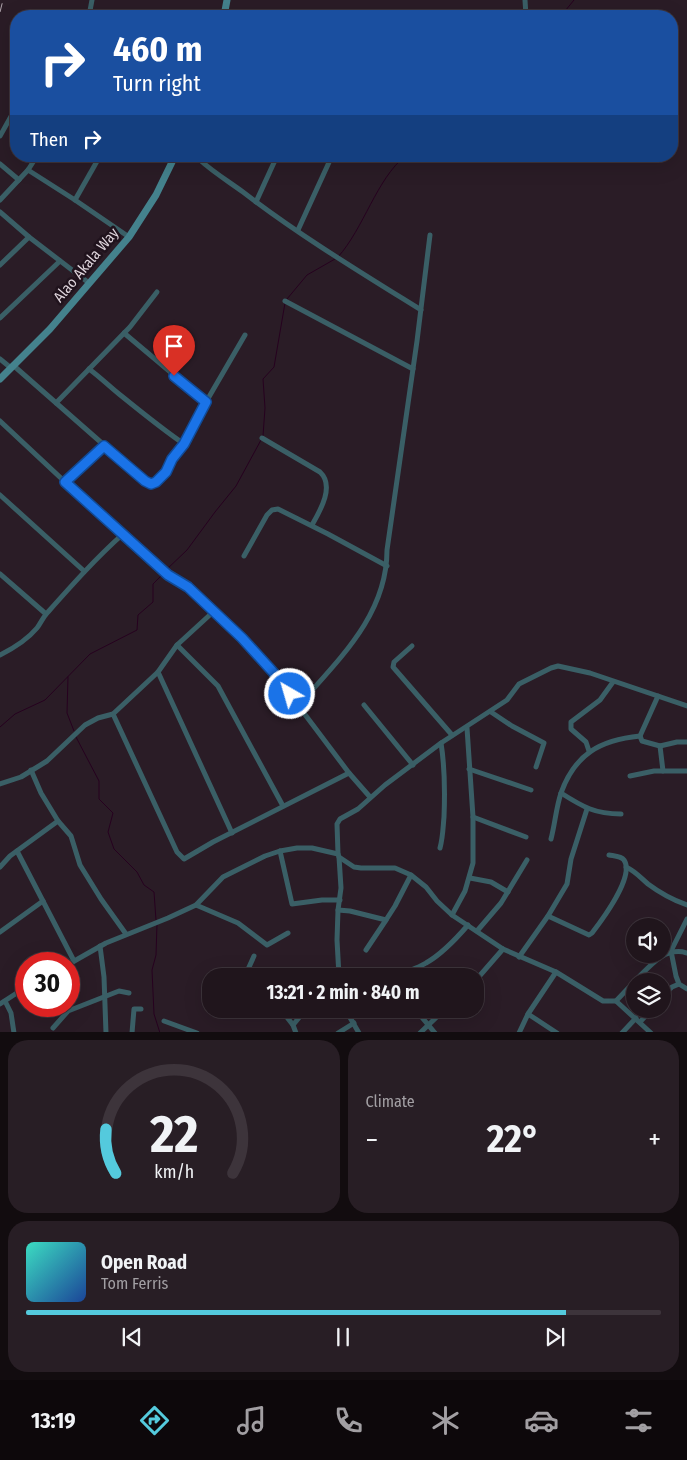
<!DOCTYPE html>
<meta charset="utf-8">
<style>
body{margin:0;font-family:"Fira Sans Condensed",sans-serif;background:#281e25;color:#f1f3f6;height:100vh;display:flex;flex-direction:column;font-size:19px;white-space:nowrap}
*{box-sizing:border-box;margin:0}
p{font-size:16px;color:#a29fa3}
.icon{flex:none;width:28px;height:28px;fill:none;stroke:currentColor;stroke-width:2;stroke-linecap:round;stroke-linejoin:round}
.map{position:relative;height:1032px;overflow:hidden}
.side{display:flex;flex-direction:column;gap:8px;padding:8px;background:#120c0f;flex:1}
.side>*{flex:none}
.guide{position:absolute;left:10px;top:10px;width:668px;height:152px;border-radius:20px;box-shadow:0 5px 20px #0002,0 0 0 1px #3d343b;background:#1a4fa0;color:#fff;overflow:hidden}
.buttons{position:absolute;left:626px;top:918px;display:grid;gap:10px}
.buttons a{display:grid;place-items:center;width:45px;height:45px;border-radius:50%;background:#20151c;box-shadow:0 5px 20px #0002,0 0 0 1px #3d343b;font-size:25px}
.speed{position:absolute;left:15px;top:952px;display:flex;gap:10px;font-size:25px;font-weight:700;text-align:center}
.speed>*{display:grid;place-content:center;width:65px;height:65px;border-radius:50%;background:#20151c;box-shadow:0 5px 20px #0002,0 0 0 1px #3d343b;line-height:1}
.speed .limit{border:8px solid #d22;background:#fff;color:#111}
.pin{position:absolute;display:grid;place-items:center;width:42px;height:42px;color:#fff;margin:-51px -21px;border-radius:50% 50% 50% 0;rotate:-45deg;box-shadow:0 0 5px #0007}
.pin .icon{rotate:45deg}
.me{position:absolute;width:55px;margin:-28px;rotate:322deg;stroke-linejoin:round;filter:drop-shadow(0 0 4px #0008)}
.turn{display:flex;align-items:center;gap:18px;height:105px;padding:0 20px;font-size:22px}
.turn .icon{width:65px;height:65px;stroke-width:2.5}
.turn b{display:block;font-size:35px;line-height:42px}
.then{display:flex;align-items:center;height:48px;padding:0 20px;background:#0003;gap:10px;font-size:19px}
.big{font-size:38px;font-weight:700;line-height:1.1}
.side .card{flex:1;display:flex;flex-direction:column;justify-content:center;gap:8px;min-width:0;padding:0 18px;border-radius:20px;background:#281e25}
.side .dial{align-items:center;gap:0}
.dial svg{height:130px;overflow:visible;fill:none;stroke:#3d343b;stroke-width:7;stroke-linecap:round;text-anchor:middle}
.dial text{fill:#f1f3f6;stroke:none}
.song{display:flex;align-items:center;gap:15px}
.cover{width:60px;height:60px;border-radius:8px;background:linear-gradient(135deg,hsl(170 70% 55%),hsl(220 70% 35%))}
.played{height:5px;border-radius:2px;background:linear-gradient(90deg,#54cadd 85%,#3d343b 85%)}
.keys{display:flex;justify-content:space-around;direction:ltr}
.heat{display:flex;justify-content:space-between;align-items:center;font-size:28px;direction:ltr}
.side .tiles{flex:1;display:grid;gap:8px;grid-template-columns:1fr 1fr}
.card:last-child{grid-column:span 2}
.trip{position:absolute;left:202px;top:968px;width:282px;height:50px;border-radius:20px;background:#20151c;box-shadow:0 5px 20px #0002,0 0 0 1px #3d343b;font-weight:700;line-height:50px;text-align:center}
.menu{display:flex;height:80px;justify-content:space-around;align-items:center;background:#0d080b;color:#a29fa3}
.menu .icon{width:35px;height:35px}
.menu .on{color:#54cadd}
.menu b{font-size:22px;color:#f1f3f6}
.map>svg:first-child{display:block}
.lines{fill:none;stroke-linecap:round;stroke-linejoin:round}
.stream{stroke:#26011f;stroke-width:1}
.street{stroke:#3a5f66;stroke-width:5}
.secondary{stroke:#44828d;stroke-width:7}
.rail{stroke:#b0a5ad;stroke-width:1;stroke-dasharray:9 9;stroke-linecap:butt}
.route-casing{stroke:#114b97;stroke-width:12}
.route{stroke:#1a73e8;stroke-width:9}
.labels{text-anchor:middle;stroke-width:5;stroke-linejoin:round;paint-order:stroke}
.street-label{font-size:15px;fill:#dfd5dc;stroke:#20131d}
</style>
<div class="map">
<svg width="687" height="1033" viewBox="0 0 687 1033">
<rect width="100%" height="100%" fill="#2a1c26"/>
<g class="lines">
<g class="stream">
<path d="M561,16L574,0"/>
<path d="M338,257C364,228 376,180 405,156"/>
<path d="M287,299L307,275L335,259"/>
<path d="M263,436L265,408L263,379L274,367L285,303"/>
<path d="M165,571L187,550L215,512L236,486L261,440"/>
<path d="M68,677L67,713L74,731"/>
<path d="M0,727L15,714L45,700L90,654L137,630L138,615L153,602V584L163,574"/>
<path d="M76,737L99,781V799L113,813L108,832L114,849L137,872L144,885L154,892L156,920"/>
<path d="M157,924L156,955L152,970L154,1014L160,1033"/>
</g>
<g class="street">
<path d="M525,0L526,16"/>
<path d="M89,16L92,0"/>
<path d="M0,136L14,111"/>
<path d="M189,156L200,160C213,172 228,181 243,192C299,235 360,272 421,310"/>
<path d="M0,164L19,180"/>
<path d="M28,170L75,200L129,237"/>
<path d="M0,200L28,170L37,156"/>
<path d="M75,200L100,156"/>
<path d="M256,202L277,156"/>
<path d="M0,212L29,237L89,283"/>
<path d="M298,230L331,158"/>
<path d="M0,265L29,237"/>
<path d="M285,301L413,369"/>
<path d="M0,318L60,261"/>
<path d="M0,359L11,368"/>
<path d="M14,366L145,481L151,484H154L166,472L172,459L184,444L206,402L124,333"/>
<path d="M89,369C100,377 109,386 119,394C140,411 162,429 184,444"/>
<path d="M206,402L245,335"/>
<path d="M56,403L130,327L157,292"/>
<path d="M0,421L110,524L168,575L188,587L242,638L273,672L349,773L370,797"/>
<path d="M262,438L320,472C335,486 320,511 312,525"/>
<path d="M65,482L104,446"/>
<path d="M0,495L84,571"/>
<path d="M244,556L267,515L272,510L278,509L328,534L387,566"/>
<path d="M0,574L46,614"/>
<path d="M177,645L218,686L283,806"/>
<path d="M412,646L394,662L393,667L452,735"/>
<path d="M0,655C14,648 27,640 37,628C41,623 43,617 48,612C72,585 96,558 123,534"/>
<path d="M158,672L232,833"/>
<path d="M299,705C339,659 387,615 387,550L417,341L430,235"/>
<path d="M364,705L413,765"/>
<path d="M491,712L512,726L544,743L536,767"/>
<path d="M113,714L177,852L184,859L213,842L349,773"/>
<path d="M640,736L642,741L660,746"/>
<path d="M589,751L586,742L571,729V722L600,700L613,682"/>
<path d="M469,769L531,790"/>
<path d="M31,770L41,793L58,821L71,836L80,865L101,899L126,934"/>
<path d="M663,771L660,746L677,742H687"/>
<path d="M630,776L654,771H687"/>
<path d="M0,784L21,777L47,761L85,725L98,718L113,714L158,672L177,645L213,612"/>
<path d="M561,793C583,807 595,814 621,814"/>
<path d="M473,817L526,837"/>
<path d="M551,839C555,824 556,808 561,793C575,754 600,740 640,736L658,696"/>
<path d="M440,848C443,837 443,827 444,817C445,792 445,768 441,743"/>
<path d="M17,851L74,961"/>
<path d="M280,851L292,904L322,900H340"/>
<path d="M338,854L337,824L340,819L358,809L385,785L441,743L507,700L519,684L551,668L558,666L590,673L687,706"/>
<path d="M0,867L10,856L58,821"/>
<path d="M626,867C635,871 641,878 648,884C660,893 673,900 687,905"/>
<path d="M470,878L491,882L508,892"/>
<path d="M196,905L238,923L267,945L288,933"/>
<path d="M338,910L350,911L386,920L395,906L411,875"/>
<path d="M452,915L465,891L473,863V817L467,728"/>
<path d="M548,916L589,935L592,933C602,920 635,876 624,860C621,856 614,856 609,855"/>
<path d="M687,919L671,951L676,976L679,984L687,989"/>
<path d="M477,931L501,903L527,860"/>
<path d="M0,932L43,901"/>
<path d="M100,946L104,977L106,1033"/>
<path d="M366,950L386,920"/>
<path d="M519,957L548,916L567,884L571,859L587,809"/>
<path d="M69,964L106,943L168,918L196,905L223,877L265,856L280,851L297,848H312L338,854L339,857L354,867L361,868H395L411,875L426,887L437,901L452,915L503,949L556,972L603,1001H616L651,1033"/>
<path d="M245,976L254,956"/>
<path d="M339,976L337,940L338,910L341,888L339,857"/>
<path d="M401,976C409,970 418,968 426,963C442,954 456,939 468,925"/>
<path d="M476,980L503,949"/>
<path d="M635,981C650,966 665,946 687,953"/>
<path d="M209,989L211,990"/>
<path d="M662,997L672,987L679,984"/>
<path d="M5,1001L11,1013L14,1033"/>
<path d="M616,1001L635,981"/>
<path d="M0,1004L26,987"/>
<path d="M258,1009L269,1013L286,1016L293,1025L296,1033"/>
<path d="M345,1009L359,1033"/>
<path d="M415,1009L435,1033"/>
<path d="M528,1014L557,1033"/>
<path d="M351,1018L363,1009"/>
<path d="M164,1021L197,1033"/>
<path d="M640,1022L652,1009"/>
<path d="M293,1025L302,1014"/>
<path d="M53,1028L68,1011L119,991L129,993"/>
<path d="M132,1033L134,1009H141"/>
<path d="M338,1033L354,1023"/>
<path d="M420,1033L445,1009"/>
<path d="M519,1033L528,1014L556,972"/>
<path d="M622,1033L636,1018"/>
</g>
<g class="secondary">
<path d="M224,16L227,0"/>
<path d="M0,379L50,329L129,237L156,195L175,156"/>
</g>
<path class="rail" d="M0,12L3,0"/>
</g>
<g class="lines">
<defs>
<path id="route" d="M174,376L206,402L184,444L172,459L166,472L156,482L151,484L145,481L104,446L65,482L168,575L188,587L242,638L273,672L290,694"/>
</defs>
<use href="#route" class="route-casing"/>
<use href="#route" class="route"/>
</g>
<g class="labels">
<g class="street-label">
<text transform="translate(86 265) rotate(-50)" y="5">Alao Akala Way</text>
</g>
</g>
</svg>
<div class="buttons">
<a><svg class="icon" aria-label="sound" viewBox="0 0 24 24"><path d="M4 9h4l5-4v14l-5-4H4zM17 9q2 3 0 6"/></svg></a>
<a><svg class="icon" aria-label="layers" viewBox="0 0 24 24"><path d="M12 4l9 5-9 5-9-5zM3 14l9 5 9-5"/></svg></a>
</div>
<div class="speed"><div class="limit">30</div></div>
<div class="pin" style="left:174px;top:376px;background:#d93025"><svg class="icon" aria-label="arrive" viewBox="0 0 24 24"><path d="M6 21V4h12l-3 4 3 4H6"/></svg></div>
<svg class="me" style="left:290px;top:694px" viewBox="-20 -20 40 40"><circle r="17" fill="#1a73e8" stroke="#fff" stroke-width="3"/><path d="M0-11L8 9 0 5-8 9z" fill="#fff"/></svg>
<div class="trip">13:21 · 2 min · 840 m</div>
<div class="guide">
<div class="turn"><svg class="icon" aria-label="right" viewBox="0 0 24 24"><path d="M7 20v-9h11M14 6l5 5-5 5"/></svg><div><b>460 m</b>Turn right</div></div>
<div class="then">Then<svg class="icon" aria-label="right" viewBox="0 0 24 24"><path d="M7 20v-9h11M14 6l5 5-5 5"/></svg></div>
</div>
</div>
<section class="side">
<div class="tiles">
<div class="card dial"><svg viewBox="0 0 100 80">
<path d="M14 69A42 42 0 1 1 86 69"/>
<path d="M14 69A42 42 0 0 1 8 42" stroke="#54cadd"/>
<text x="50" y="56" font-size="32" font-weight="700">22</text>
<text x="50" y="72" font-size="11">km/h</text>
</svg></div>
<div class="card"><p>Climate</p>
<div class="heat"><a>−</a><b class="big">22°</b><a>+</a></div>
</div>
<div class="card">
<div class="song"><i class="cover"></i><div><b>Open Road</b><p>Tom Ferris</p></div></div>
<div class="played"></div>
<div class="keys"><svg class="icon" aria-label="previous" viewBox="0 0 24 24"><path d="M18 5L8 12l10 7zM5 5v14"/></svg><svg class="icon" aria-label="pause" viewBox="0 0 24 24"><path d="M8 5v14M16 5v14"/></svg><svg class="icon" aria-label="next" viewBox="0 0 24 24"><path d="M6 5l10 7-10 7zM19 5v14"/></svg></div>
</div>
</div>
</section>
<nav class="menu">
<b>13:19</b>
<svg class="icon on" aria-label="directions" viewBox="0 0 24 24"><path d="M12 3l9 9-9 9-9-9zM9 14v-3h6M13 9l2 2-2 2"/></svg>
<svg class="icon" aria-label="music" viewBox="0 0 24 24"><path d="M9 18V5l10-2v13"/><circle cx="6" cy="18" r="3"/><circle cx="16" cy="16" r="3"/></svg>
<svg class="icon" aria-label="phone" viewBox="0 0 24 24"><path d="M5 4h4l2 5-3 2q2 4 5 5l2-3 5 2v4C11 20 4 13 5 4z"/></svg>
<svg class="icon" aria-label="climate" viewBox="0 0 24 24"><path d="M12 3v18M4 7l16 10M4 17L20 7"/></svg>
<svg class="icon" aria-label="car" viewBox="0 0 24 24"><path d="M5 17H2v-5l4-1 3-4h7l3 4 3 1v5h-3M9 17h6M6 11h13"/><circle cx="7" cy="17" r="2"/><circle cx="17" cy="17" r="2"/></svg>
<svg class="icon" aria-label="filters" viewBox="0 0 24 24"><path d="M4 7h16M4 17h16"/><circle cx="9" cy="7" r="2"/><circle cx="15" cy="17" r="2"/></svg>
</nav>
